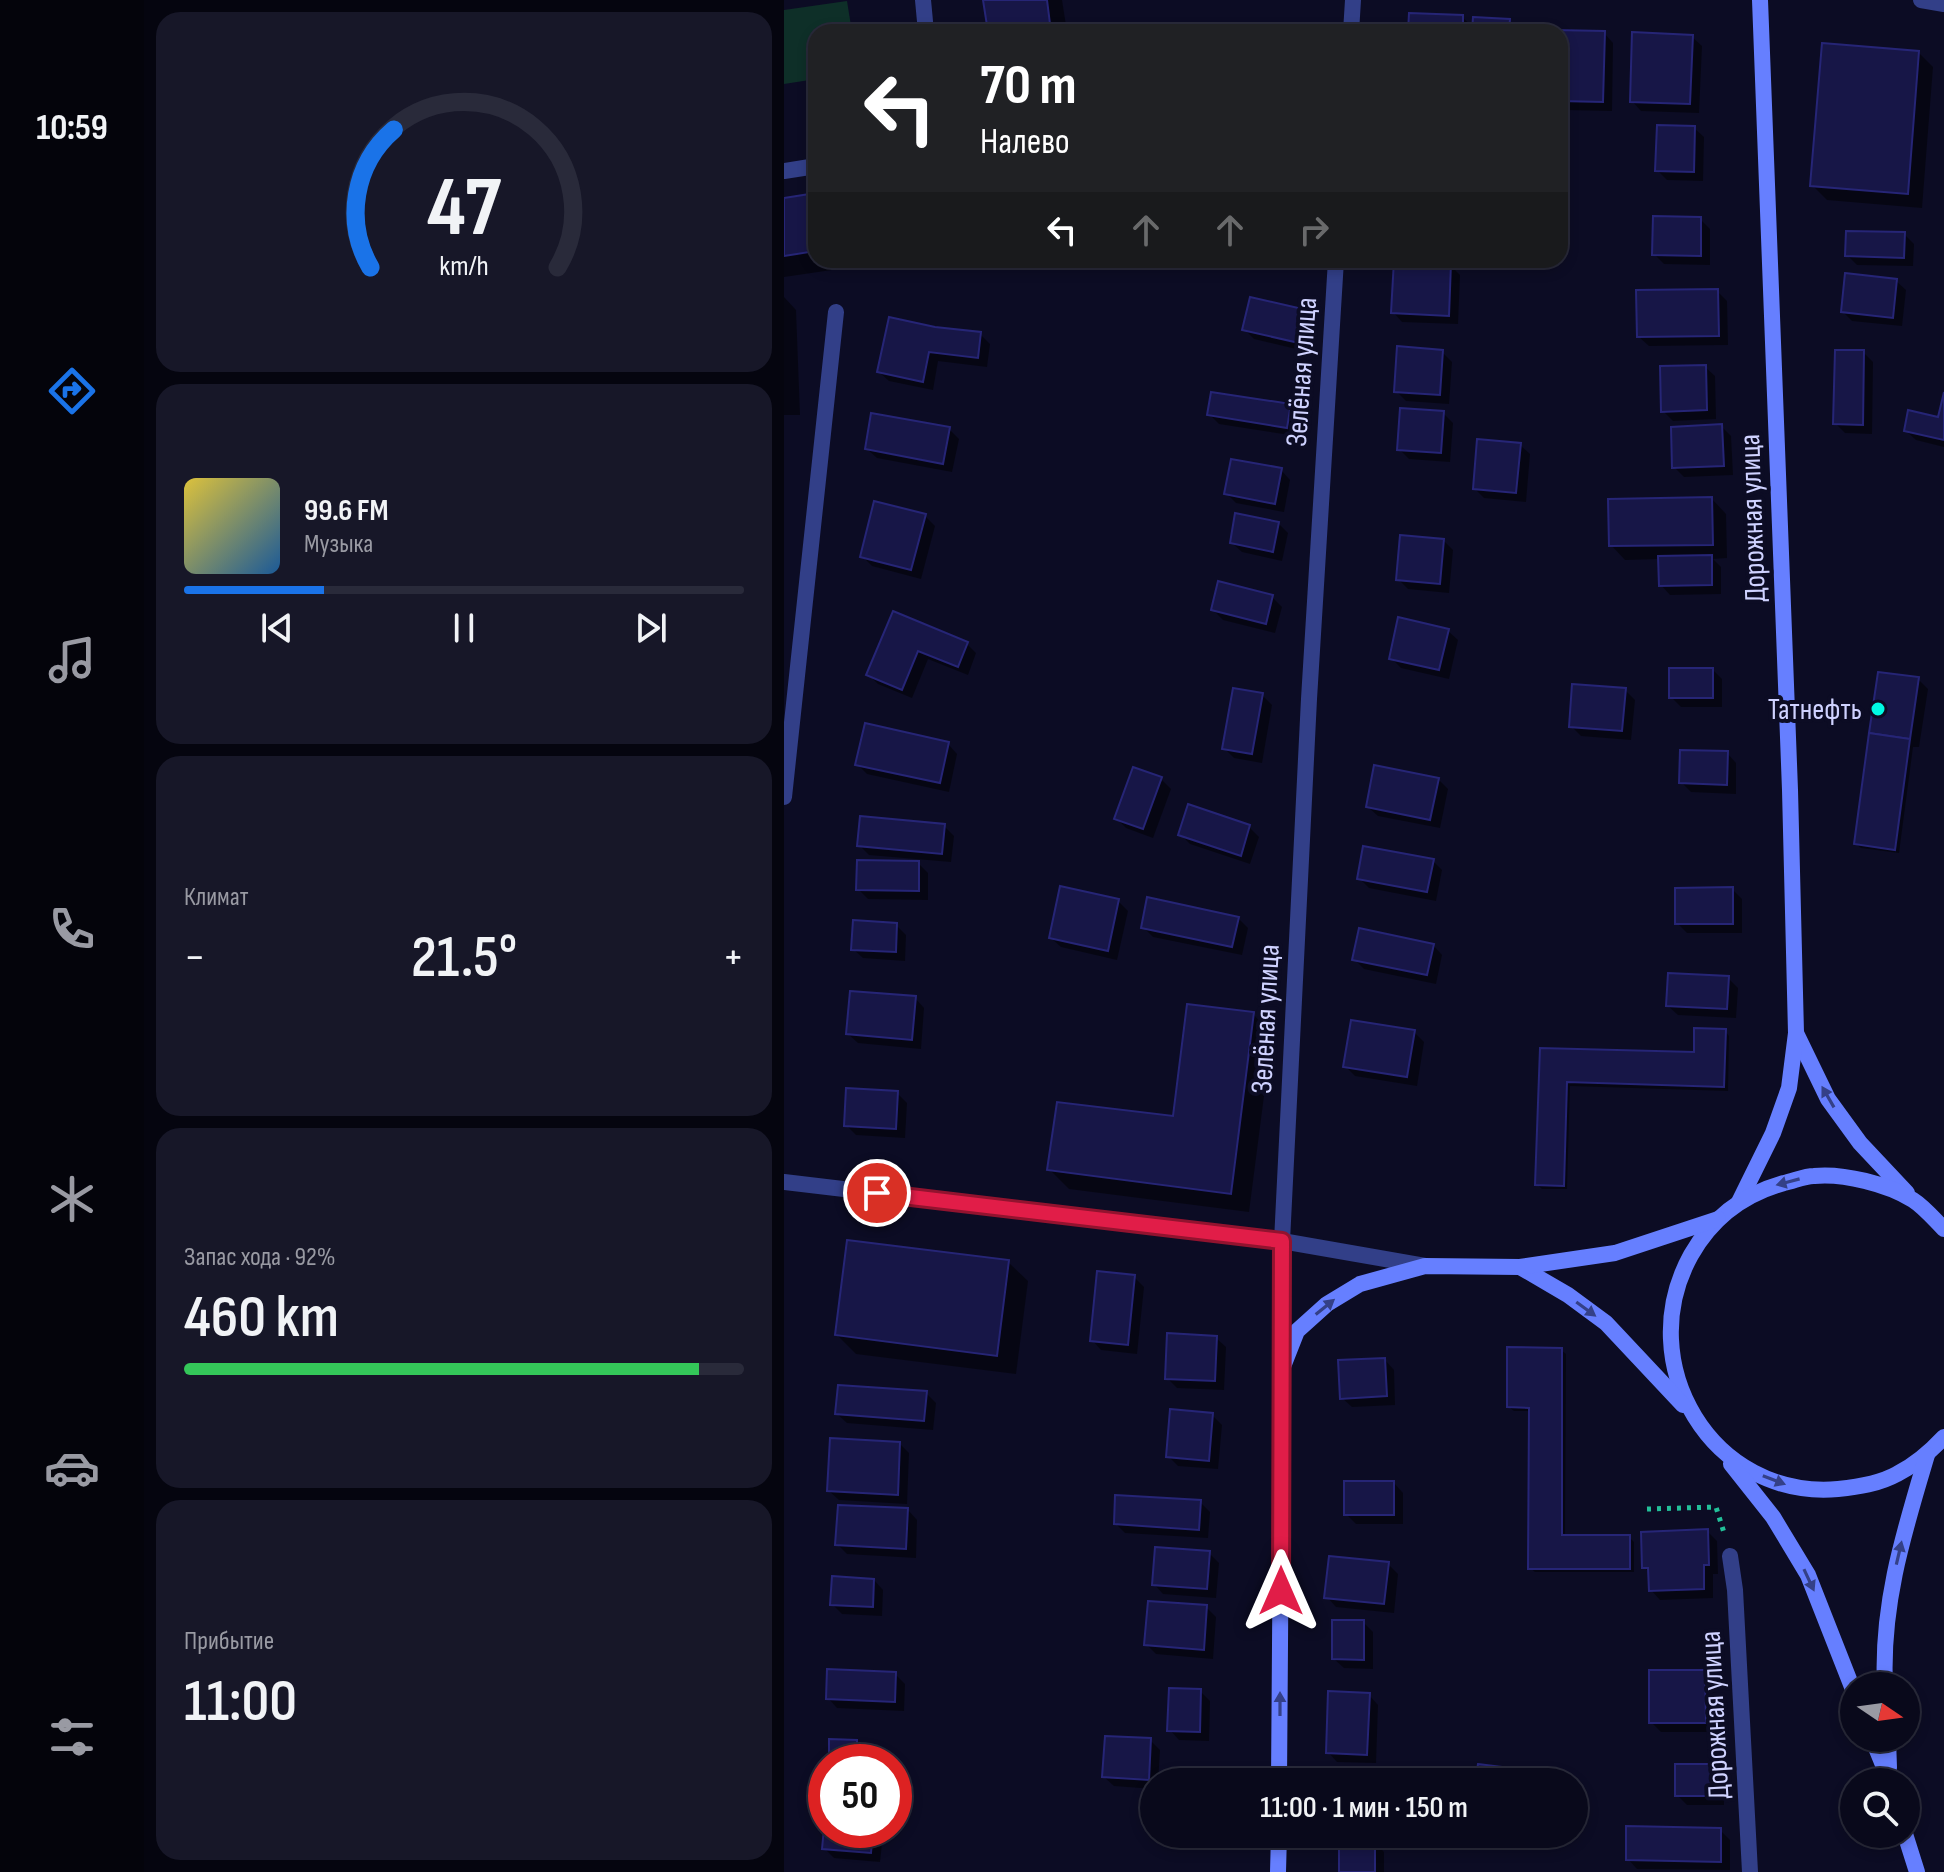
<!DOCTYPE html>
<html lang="ru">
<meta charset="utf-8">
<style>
body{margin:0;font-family:"Sofia Sans Condensed",sans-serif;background:#171728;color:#f1f3f6;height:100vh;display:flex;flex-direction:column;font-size:30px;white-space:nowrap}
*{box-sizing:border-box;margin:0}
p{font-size:26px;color:#999aa3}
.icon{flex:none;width:44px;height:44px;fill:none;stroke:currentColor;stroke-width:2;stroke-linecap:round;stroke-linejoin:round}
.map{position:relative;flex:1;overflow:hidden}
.panel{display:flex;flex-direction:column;gap:12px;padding:12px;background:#05050f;width:640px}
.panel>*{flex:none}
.guide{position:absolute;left:24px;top:24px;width:760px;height:244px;border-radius:24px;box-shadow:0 4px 12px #0003,0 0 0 2px #292a3a;background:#202124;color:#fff;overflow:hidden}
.needle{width:52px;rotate:103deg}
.buttons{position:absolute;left:1056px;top:1672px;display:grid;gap:16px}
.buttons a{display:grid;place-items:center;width:80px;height:80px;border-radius:50%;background:#09091b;box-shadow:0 4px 12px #0003,0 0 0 2px #292a3a;font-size:40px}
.speed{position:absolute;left:24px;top:1744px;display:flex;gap:16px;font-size:40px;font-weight:700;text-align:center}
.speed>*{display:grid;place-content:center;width:104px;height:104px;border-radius:50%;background:#09091b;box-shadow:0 4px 12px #0003,0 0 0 2px #292a3a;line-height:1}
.speed .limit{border:12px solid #d22;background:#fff;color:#111}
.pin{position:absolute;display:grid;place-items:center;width:68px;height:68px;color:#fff;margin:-34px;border:4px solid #fff;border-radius:50%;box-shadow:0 2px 8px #0007}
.me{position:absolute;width:88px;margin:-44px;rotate:0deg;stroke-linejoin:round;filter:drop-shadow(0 0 6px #0008)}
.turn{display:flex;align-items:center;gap:28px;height:168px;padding:0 40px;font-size:36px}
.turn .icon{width:104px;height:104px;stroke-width:2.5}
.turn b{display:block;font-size:56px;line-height:68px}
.lanes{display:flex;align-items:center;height:76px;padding:0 40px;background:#0003;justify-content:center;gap:40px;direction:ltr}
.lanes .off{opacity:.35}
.big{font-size:60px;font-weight:600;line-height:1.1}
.panel .tile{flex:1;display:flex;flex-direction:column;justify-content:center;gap:12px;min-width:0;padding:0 28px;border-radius:24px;background:#171728}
.panel .dial{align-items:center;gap:0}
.dial svg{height:208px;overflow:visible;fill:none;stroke:#292a3a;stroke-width:7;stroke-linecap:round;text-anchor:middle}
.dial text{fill:#f1f3f6;stroke:none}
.song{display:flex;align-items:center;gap:24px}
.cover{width:96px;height:96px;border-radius:12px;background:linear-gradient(135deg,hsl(50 70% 55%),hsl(210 70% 35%))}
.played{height:8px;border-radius:4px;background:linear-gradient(90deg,#1a73e8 25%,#292a3a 25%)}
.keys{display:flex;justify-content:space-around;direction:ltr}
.heat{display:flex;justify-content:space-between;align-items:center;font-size:44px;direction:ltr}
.charge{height:12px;border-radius:6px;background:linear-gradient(90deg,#34c759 92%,#292a3a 0)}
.trip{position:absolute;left:356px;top:1768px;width:448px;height:80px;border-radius:40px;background:#09091b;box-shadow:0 4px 12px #0003,0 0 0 2px #292a3a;font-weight:600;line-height:80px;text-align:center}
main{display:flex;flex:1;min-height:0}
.menu{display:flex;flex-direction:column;width:144px;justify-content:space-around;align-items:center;background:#04040b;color:#999aa3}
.menu .icon{width:56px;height:56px}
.menu .selected{color:#1a73e8}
.menu b{font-size:36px;color:#f1f3f6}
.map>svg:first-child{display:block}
.green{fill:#0e2f28}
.shadow{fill:#0007}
.building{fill:#171647;stroke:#262576;stroke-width:2}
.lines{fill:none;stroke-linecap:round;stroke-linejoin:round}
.path{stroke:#22c099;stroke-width:5;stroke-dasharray:4 6;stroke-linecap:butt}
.service{stroke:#323f88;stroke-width:16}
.minor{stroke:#323f88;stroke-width:16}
.secondary{stroke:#667fff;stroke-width:16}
.oneway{fill:#344087}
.route-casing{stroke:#92132f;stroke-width:20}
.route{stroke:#e11d48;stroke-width:14}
.poi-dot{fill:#00fae4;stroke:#0c0c24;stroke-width:3}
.labels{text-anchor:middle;stroke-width:8;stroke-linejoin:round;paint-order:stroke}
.street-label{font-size:30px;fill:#cfd2ff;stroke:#0c0c24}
.poi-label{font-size:30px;fill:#cfd2ff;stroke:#0c0c24;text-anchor:end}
</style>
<main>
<nav class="menu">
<b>10:59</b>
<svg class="icon selected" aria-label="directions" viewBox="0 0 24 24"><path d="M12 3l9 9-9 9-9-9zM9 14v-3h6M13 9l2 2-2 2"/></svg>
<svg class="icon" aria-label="music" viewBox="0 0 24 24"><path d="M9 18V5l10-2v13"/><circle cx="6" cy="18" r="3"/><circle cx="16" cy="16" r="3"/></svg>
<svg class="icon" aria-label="phone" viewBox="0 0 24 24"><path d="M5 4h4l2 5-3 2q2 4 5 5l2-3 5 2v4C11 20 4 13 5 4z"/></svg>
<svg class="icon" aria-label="climate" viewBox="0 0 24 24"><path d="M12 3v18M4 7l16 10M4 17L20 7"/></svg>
<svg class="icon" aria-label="car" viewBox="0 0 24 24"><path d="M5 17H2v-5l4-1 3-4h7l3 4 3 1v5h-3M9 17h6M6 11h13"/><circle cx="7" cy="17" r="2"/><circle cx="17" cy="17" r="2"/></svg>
<svg class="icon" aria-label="filters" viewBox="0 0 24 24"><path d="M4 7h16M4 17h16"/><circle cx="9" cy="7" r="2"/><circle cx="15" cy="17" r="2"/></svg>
</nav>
<section class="panel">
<div class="tile dial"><svg viewBox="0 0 100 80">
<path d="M14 69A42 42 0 1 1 86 69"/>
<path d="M14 69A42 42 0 0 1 23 16" stroke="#1a73e8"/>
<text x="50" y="56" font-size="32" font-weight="700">47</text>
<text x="50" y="72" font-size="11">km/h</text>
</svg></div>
<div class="tile">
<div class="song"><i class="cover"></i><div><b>99.6 FM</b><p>Музыка</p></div></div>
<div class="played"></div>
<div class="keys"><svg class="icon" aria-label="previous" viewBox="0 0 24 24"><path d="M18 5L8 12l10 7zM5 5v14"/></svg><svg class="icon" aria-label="pause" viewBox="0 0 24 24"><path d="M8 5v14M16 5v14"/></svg><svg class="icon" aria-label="next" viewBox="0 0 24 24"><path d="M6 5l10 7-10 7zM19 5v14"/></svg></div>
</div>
<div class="tile"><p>Климат</p>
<div class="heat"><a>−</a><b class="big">21.5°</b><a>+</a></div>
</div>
<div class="tile"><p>Запас хода · 92%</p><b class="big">460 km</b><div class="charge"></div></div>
<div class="tile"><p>Прибытие</p><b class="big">11:00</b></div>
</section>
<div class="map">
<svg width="1160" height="1872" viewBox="0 0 1160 1872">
<rect width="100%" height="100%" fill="#0c0c24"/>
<path class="green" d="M63,1L68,32H32V79L0,84V10Z"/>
<g class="shadow">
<path d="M201,0H278L283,32H206Z"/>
<path d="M678,17L690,28L725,21L729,25V32H626Z"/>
<path d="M776,32L820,33L829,43L828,111L780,110L776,106Z"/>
<path d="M908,37L918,46L915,113L857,111L848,101Z"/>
<path d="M1135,53L1149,67L1138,208L1043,200L1028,185Z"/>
<path d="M910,128L920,137L919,181L883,180L873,170Z"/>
<path d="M32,195V260H116L0,277V200Z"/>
<path d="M916,219L926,229V265L880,264L870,254Z"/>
<path d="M1120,234L1130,244L1129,266L1073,265L1063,255Z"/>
<path d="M504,260H522V264Z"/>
<path d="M666,265L676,275L674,324L618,322L609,312Z"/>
<path d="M1112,281L1122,290L1118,326L1068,321L1059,312Z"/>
<path d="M933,291L943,301L944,345L865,346L855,337Z"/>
<path d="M0,297L12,310L16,415H0Z"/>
<path d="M522,312L532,322L525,352L470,339L460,329Z"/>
<path d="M150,329L196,334L206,344L203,367L154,361L149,390L105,381L95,372Z"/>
<path d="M658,352L668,362L665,404L622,401L612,391Z"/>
<path d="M1079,352L1089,362L1088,434L1061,433L1051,423Z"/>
<path d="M921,367L931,376L932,419L889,421L879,411Z"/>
<path d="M1160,401V447L1132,440L1122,431L1156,420Z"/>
<path d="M506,406L516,416L512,436L435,424L425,414Z"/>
<path d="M659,413L669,423L666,462L625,459L615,449Z"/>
<path d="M937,426L947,436L949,475L900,477L890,467Z"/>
<path d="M165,429L175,439L168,472L93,458L83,449Z"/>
<path d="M736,445L746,454L742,502L700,498L691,489Z"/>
<path d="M497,470L506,480L500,512L452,503L442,493Z"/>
<path d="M928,499L942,514L943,558L929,559L937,567V594L886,595L877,585L876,559L841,560L827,545Z"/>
<path d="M141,516L151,526L137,579L88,566L78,556Z"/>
<path d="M494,523L504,533L498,561L458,552L448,543Z"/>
<path d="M660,541L669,550L665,593L624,589L614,579Z"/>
<path d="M488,597L498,607L491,633L439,620L429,610Z"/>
<path d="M110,613L183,644L192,653L184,675L144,659L128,698L94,684L85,675Z"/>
<path d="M664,631L674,640L665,679L617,668L607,658Z"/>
<path d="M929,670L938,679V707H897L887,697Z"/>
<path d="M1134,679L1144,689L1135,747H1129L1115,853L1077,848L1072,844Z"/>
<path d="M841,690L851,700L847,740L797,736L787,726Z"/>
<path d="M478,695L488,705L478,763L450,758L440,748Z"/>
<path d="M164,744L173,754L165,792L83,774L73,764Z"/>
<path d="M943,753L952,763V794L907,792L897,782Z"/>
<path d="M377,779L387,789L369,838L342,828L332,818Z"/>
<path d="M654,779L664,789L656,828L594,816L584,807Z"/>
<path d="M160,826L170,836L167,862L85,855L75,845Z"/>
<path d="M465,827L475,837L466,864L406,844L396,834Z"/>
<path d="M649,861L658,870L652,901L585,888L575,878Z"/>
<path d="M134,863L144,873V900L84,899L74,889Z"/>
<path d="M948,889L958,899V933H903L893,923Z"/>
<path d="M334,901L344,911L333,960L277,947L267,938Z"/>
<path d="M454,918L464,928L458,955L369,937L359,927Z"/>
<path d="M112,925L122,935L121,961L79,958L69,949Z"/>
<path d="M649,945L658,955L652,984L580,969L570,959Z"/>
<path d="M944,978L954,988L952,1018L894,1015L884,1006Z"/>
<path d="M131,998L140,1008L137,1049L74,1043L64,1034Z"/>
<path d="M469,1014L488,1034L465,1212L285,1189L266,1170L390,1118Z"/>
<path d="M941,1031L945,1036L944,1091L786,1086L783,1189H758L753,1184L758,1050L912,1054Z"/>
<path d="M630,1032L640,1042L633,1086L571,1076L561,1066Z"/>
<path d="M113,1093L123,1103L121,1138L72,1135L62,1125Z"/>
<path d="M224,1262L244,1281L232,1374L72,1354L53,1335Z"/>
<path d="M350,1277L360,1287L353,1354L317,1350L308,1340Z"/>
<path d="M432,1338L442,1347L440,1390L393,1388L383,1378Z"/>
<path d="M777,1350L782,1354L781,1537H845L850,1542V1572H751L746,1568L747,1411H730L725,1407Z"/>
<path d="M601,1360L610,1370L611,1405L568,1407L558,1398Z"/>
<path d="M142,1393L152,1403L149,1430L63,1423L53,1414Z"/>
<path d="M428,1415L438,1425L434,1469L394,1466L384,1456Z"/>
<path d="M116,1444L125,1453L123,1504L55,1500L45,1491Z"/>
<path d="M610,1483L619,1493V1524H572L562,1514Z"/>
<path d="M416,1502L426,1512L424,1538L341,1533L332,1524Z"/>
<path d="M124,1510L133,1520L132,1558L63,1554L53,1544Z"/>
<path d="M923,1531L933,1541L934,1574H929V1598L876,1600L867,1590L866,1573L860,1567Z"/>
<path d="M425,1553L435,1563L432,1598L379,1594L370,1584Z"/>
<path d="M604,1564L614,1574L610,1613L552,1607L543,1597Z"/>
<path d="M90,1580L99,1590L98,1616L58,1614L48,1604Z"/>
<path d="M422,1607L432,1617L429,1659L372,1654L362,1644Z"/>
<path d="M579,1622L589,1632V1669L560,1668L550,1659Z"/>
<path d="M921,1672L930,1682L931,1732H877L867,1722Z"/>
<path d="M111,1674L121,1684L120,1711L53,1708L44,1698Z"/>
<path d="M416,1691L426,1701L425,1741L395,1740L386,1730Z"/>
<path d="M585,1695L594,1705L592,1763L553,1762L544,1752Z"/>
<path d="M366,1740L376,1750L374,1782H370V1789L330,1786L320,1777Z"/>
<path d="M72,1742L82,1752V1762H47Z"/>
<path d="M931,1766L940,1776V1805H903L893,1795Z"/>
<path d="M734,1771L744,1782H693Z"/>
<path d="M42,1830H94L99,1834L96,1862L50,1858L40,1848Z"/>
<path d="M936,1830L946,1840V1870L853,1869L844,1859Z"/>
<path d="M706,1834H738L737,1838Z"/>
<path d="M590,1842L600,1852V1872H557Z"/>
</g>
<g class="building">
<path d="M199,0H263L267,32H204Z"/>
<path d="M625,13L679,15V32H624Z"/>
<path d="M689,17L726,19L725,32H688Z"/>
<path d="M770,30L821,31L819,102L776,101V32H770Z"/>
<path d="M848,32L909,35L906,104L846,102Z"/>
<path d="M1038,43L1135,51L1124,194L1026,186Z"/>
<path d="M873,125L911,126L910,172L871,171Z"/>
<path d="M32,193V251L0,256V198Z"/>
<path d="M869,216L917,217V256L868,255Z"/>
<path d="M1062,231L1121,232L1120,258L1061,256Z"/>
<path d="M610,260L667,263L665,316L607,313Z"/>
<path d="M1061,273L1113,279L1109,318L1057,312Z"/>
<path d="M934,289L935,336L853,337L852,290Z"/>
<path d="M466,297L523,310L515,343L458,330Z"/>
<path d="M105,317L151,327L197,332L194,358L145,352L139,382L93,372Z"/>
<path d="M613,346L659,350L656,395L610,392Z"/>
<path d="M1051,350H1080L1079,425L1049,424Z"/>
<path d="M922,365L923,410L877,412L876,366Z"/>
<path d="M427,392L507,404L503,428L423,415Z"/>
<path d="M1160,392V440L1120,431L1124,410L1154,417Z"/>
<path d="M616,408L660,411L657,453L613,450Z"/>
<path d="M87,413L166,427L159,464L81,449Z"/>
<path d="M938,424L940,466L888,468L887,427Z"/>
<path d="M693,439L737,443L732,493L689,489Z"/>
<path d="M447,459L498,468L491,504L440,494Z"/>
<path d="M928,497L929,545L825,546L824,499Z"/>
<path d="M90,501L142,514L127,570L76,557Z"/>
<path d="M451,513L495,522L489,552L446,543Z"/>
<path d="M616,535L660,539L656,584L612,580Z"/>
<path d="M928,555V585L875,586L874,556Z"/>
<path d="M434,581L489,595L482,624L427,610Z"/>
<path d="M109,611L184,642L174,667L134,651L118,690L82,675Z"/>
<path d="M614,617L665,629L655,670L605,659Z"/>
<rect x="885" y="668" width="44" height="30"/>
<path d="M1094,672L1135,677L1126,739L1085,733Z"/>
<path d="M788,684L842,688L838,731L785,727Z"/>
<path d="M449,688L479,693L468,754L438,749Z"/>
<path d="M81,723L165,742L156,783L71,765Z"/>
<path d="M1085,733L1126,739L1111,850L1070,844Z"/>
<path d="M896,750L944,751L943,785L895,783Z"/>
<path d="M590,765L655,778L646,820L582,807Z"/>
<path d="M349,767L378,777L359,829L330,819Z"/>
<path d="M404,804L466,825L457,856L394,835Z"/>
<path d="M76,816L161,824L158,854L73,846Z"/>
<path d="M579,846L650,859L643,892L573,879Z"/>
<path d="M73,860L135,861V891L72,890Z"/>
<path d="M276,886L335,899L324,951L265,938Z"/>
<path d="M949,887V924H891V888Z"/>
<path d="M363,897L455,917L448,947L357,928Z"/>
<path d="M69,920L113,923L112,952L67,950Z"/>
<path d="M575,928L650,944L643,975L568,960Z"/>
<path d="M884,973L945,976L943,1009L882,1006Z"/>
<path d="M66,991L132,996L128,1040L62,1034Z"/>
<path d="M403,1004L470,1012L447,1194L263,1170L273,1102L389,1116Z"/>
<path d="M567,1020L631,1030L623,1077L559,1067Z"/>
<path d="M910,1028L942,1029L940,1087L783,1082L780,1186L751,1185L756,1048L910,1052Z"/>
<path d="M62,1088L114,1091L112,1129L60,1126Z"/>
<path d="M63,1240L225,1260L213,1356L51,1335Z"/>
<path d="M313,1271L351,1275L344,1345L306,1341Z"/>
<path d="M383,1333L433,1336L431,1381L381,1379Z"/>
<path d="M723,1347L778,1348V1535H846V1569H744L745,1408L723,1407Z"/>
<path d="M601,1358L603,1396L556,1399L554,1360Z"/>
<path d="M54,1385L143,1391L140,1421L51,1414Z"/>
<path d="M386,1409L429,1413L425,1461L382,1457Z"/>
<path d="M46,1438L116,1442L114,1495L43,1491Z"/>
<rect x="560" y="1481" width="50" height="34"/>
<path d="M331,1495L417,1500L415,1530L330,1524Z"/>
<path d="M54,1505L124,1508L122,1549L51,1545Z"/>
<path d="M924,1529L925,1565H920V1589L865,1591L864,1568H858L857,1532Z"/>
<path d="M371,1547L426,1551L423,1589L368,1585Z"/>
<path d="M545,1556L605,1562L600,1604L540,1598Z"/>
<path d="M48,1576L90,1579L89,1607L46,1605Z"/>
<path d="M364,1601L423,1605L420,1650L360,1645Z"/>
<path d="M548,1620H580V1660L548,1659Z"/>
<path d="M43,1669L112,1672L111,1702L42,1699Z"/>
<path d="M865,1670H921L922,1723H865Z"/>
<path d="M385,1688L417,1689L416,1732L383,1731Z"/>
<path d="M544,1691L586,1693L583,1755L542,1753Z"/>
<path d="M321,1736L367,1738L365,1780L318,1777Z"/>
<path d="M45,1739L73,1740V1762H45Z"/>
<path d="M694,1764L735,1769L733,1782H691Z"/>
<rect x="891" y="1764" width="40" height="32"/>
<path d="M379,1774L414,1776V1782H378Z"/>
<path d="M41,1818L42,1830H89L87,1853L38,1849Z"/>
<path d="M842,1826L937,1828V1862L842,1860Z"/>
<path d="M591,1840V1872H555V1841Z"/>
</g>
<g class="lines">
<path class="path" d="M863,1509L932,1507L941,1536"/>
<g class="service">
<path d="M139,0L142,32"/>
<path d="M0,171L32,166"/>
</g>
<g class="minor">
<path d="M1137,0L1160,4"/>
<path d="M567,32L569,0"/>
<path d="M0,797L52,312"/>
<path d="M0,1182L498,1241L641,1266"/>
<path d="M498,1367V1241L525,699L552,260"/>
<path d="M946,1556L951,1590L966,1872"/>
</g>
<g class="secondary">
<path d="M1012,1033L1044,1099L1076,1143L1123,1193"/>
<path d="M955,1202L989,1133L1005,1088L1012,1033L1006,790L976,0"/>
<path d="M1160,1229C1150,1219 1140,1207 1129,1200C1104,1184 1059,1173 1030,1176C1020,1176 1010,1181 1000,1183C960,1194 928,1218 907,1255C847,1363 928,1500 1054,1489C1074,1487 1095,1484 1113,1474C1131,1465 1146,1452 1160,1437"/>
<path d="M736,1267L784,1295L822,1323L899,1405"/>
<path d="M947,1464L989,1517L1024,1575L1070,1692"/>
<path d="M1101,1686C1097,1604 1120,1532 1143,1455"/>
<path d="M1088,1738L1106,1782"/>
<path d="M1104,1738L1105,1768"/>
<path d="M495,1782L498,1369L513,1331L543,1304L576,1284L641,1266L736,1267L831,1253L934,1219"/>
<path d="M1121,1834L1133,1872"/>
<path d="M494,1872L495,1834"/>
</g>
</g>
<defs><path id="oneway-solid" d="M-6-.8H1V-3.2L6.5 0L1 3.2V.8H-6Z" transform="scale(2)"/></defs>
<g class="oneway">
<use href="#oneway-solid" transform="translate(1044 1097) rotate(-120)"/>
<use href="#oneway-solid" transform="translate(1004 1182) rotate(165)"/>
<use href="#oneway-solid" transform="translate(541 1307) rotate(-39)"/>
<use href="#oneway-solid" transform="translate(802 1309) rotate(36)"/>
<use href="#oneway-solid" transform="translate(990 1480) rotate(21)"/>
<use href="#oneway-solid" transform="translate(1115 1553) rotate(-77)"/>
<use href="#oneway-solid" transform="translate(1025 1580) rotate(65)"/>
<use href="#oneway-solid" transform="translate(496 1704) rotate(-90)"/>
</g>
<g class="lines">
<defs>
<path id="route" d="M93,1193L498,1241L497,1591"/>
</defs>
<use href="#route" class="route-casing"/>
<use href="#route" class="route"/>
</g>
<circle class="poi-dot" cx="1094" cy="709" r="8"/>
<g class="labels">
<g class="street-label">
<text transform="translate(517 372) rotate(-86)" y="10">Зелёная улица</text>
<text transform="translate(968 518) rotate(-92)" y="10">Дорожная улица</text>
<text transform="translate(481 1019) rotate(-87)" y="10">Зелёная улица</text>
<text transform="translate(930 1715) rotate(-93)" y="10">Дорожная улица</text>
</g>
<g class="poi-label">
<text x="1078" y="719">Татнефть</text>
</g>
</g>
</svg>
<div class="buttons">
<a><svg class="needle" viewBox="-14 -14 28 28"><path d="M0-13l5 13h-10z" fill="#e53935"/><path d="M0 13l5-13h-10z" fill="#999aa3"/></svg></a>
<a><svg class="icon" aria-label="search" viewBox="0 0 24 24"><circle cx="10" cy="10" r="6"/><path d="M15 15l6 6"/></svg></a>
</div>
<div class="speed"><div class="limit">50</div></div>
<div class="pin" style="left:93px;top:1193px;background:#d93025"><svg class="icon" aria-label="arrive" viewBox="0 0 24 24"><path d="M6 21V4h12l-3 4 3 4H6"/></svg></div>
<svg class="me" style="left:497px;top:1591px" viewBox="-20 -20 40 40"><path d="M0-17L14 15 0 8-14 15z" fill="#e11d48" stroke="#fff" stroke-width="4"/></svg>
<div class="trip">11:00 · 1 мин · 150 m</div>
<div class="guide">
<div class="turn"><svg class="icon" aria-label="left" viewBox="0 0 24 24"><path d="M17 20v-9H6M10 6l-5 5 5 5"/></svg><div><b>70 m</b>Налево</div></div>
<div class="lanes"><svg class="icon" aria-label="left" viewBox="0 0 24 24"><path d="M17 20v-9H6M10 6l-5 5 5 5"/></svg><svg class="icon off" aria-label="ahead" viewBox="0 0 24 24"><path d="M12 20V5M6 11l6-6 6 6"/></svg><svg class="icon off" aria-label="ahead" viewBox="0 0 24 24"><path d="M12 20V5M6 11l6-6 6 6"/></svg><svg class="icon off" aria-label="right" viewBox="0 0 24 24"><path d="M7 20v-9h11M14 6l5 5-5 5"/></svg></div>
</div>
</div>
</main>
